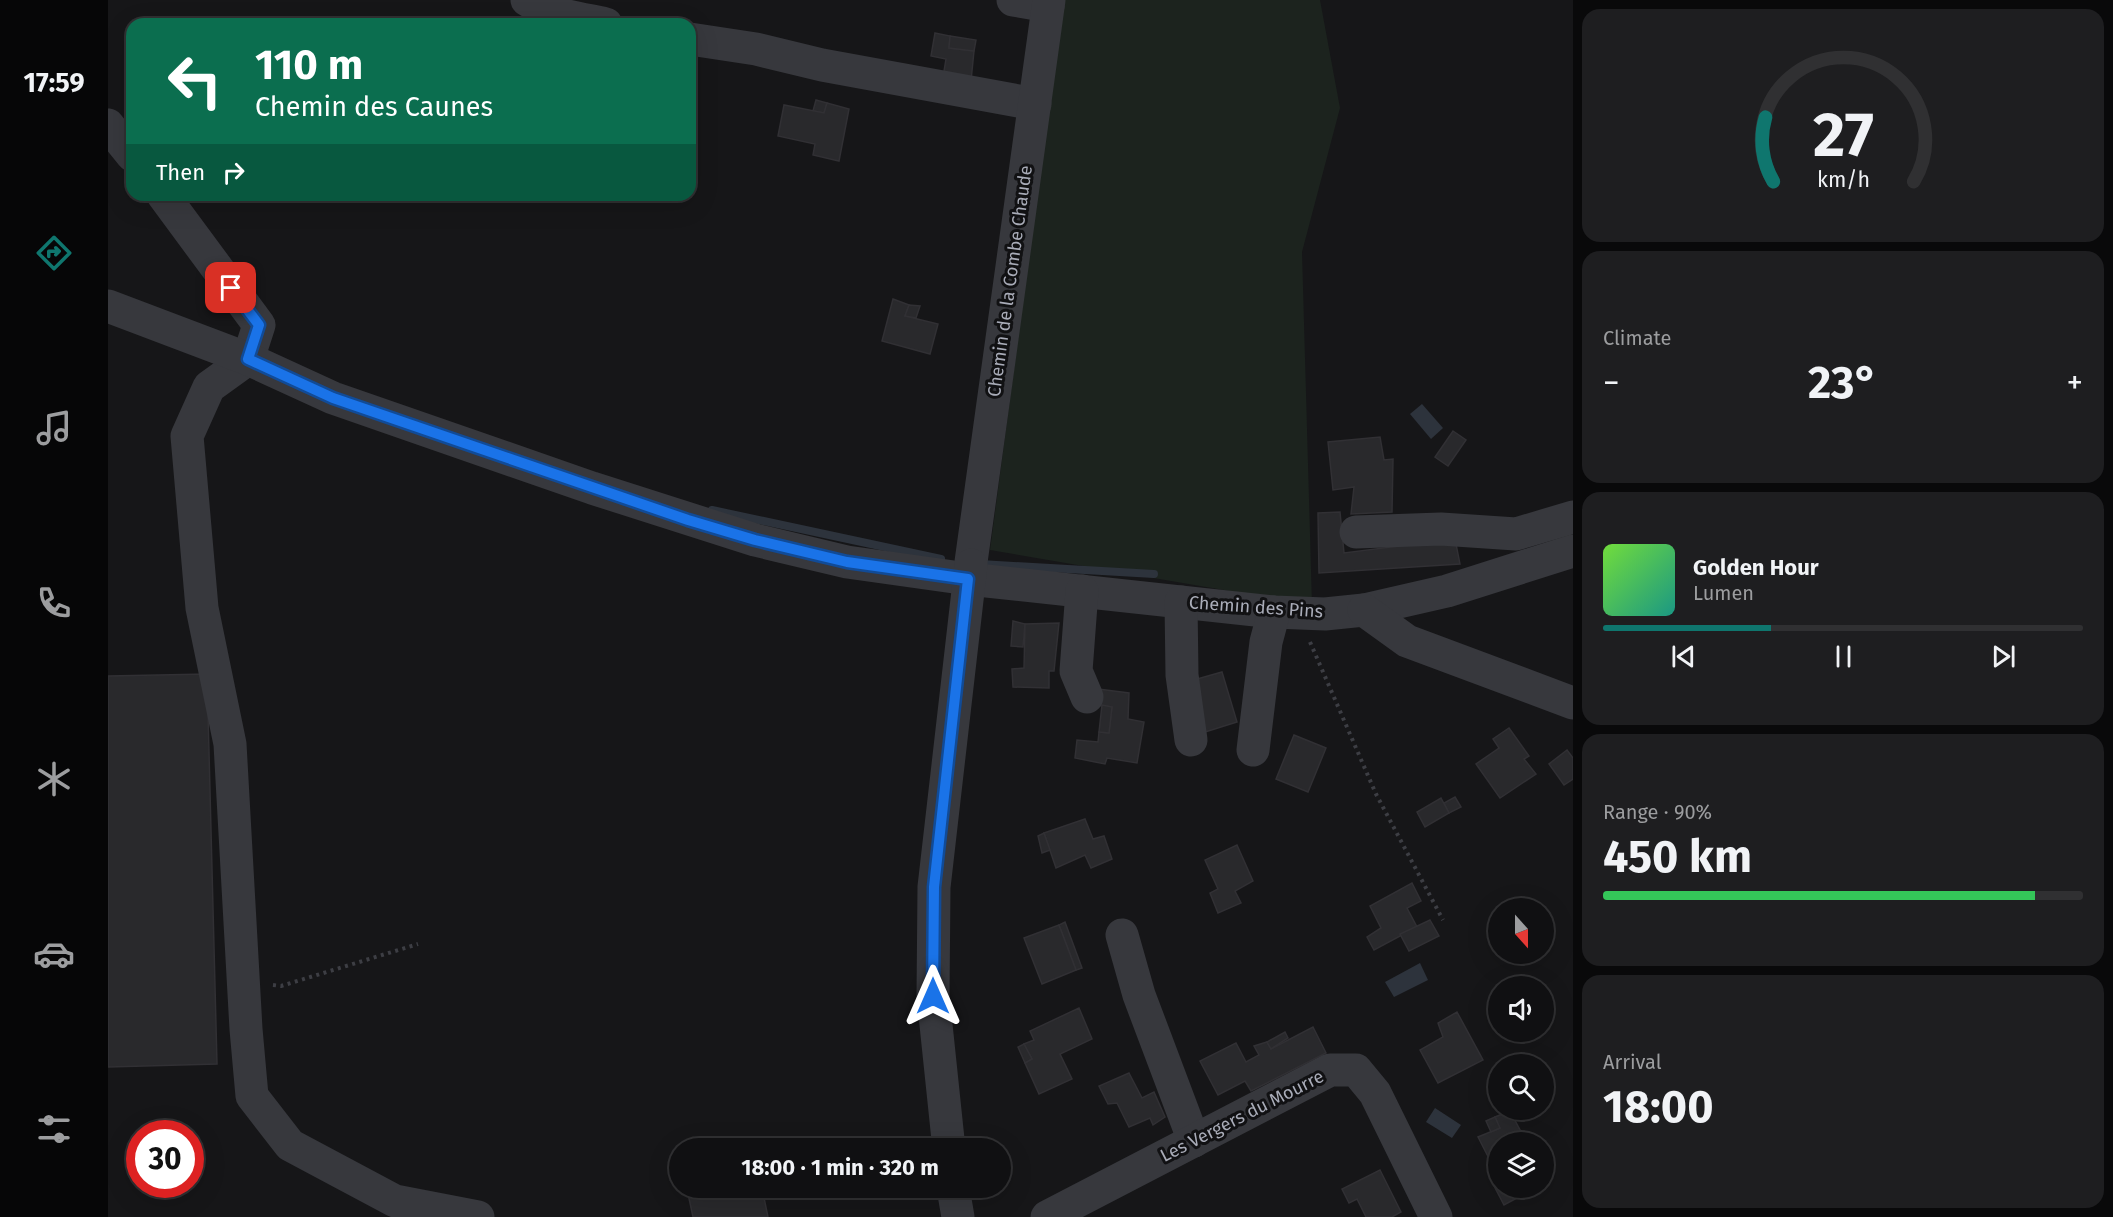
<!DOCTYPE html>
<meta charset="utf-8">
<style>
body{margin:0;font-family:"Fira Sans",sans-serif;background:#1e1e20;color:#f1f3f6;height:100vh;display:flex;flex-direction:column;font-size:22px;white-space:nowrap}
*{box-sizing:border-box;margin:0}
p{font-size:20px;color:#9c9d9f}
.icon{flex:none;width:33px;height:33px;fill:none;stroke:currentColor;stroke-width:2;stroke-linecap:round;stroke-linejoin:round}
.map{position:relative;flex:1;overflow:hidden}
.side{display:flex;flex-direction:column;gap:9px;padding:9px;background:#09090a;width:540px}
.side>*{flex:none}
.hud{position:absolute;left:18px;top:18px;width:570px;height:183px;border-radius:18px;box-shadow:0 6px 24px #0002,0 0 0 2px #303032;background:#0b6e4f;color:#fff;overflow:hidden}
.needle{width:39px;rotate:159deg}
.controls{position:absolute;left:1380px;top:898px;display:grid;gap:12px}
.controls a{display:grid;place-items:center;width:66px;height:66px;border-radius:50%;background:#101012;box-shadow:0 6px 24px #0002,0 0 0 2px #303032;font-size:30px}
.speed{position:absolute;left:18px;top:1120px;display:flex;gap:12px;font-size:30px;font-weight:700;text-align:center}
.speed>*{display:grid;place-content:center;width:78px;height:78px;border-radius:50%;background:#101012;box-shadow:0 6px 24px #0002,0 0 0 2px #303032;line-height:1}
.speed .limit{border:9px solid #d22;background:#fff;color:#111}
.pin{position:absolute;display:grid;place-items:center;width:51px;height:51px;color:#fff;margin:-26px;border-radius:12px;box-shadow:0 3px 9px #0006}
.me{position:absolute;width:66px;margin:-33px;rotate:0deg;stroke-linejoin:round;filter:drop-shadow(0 0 4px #0008)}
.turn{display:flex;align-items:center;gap:21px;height:126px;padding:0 30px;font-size:27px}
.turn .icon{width:78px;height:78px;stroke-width:2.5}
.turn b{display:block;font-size:42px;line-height:51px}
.then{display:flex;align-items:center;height:57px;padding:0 30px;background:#0003;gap:12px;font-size:22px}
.big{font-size:45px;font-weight:700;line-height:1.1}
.side .tile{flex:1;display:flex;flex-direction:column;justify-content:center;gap:9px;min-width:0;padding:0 21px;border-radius:18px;background:#1e1e20}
.side .dial{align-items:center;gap:0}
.dial svg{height:156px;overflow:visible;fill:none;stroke:#303032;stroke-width:7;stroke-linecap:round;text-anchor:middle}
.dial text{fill:#f1f3f6;stroke:none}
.song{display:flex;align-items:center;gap:18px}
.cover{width:72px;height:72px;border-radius:9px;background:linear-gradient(135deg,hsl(100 70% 55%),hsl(170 70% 35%))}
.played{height:6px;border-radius:3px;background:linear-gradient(90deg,#0f766e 35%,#303032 35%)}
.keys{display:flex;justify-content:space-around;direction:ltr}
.heat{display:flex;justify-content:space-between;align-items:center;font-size:33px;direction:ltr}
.charge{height:9px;border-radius:4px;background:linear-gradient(90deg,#34c759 90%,#303032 0)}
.trip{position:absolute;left:561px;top:1138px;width:342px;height:60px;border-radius:30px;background:#101012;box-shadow:0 6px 24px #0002,0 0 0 2px #303032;font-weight:700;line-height:60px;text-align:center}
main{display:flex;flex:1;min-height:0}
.tabs{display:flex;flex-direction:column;width:108px;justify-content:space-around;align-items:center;background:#060607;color:#9c9d9f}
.tabs .icon{width:42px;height:42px}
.tabs .selected{color:#0f766e}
.tabs b{font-size:27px;color:#f1f3f6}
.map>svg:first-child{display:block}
.green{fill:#1c231e}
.water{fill:#2d333c}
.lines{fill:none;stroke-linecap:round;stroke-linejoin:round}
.stream{stroke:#2d333c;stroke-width:8}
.building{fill:#29292c;stroke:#313034;stroke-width:1.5}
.path{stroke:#3d3e44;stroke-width:4;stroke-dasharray:3 4.5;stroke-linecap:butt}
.minor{stroke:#37383d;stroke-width:33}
.route-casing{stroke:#114b97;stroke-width:15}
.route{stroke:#1a73e8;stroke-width:10}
.labels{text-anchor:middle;stroke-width:6;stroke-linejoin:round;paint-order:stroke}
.street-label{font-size:18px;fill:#a9acb8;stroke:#111113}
</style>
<main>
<nav class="tabs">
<b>17:59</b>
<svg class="icon selected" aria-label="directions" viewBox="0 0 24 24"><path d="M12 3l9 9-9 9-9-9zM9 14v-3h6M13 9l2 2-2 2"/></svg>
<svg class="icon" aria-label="music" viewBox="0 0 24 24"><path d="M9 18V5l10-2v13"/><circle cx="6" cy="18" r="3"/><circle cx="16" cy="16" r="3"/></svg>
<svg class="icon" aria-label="phone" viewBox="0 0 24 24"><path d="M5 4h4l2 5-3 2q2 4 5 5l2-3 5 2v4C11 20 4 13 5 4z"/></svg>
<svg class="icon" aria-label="climate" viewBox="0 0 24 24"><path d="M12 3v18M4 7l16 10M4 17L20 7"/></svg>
<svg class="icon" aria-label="car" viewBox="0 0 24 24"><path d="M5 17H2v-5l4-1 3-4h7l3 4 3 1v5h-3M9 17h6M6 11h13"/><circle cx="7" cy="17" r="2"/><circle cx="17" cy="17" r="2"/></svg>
<svg class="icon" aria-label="filters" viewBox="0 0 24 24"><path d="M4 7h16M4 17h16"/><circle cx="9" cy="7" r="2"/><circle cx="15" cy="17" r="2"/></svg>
</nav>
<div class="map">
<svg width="1465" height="1217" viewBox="0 0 1465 1217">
<rect width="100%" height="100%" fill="#161618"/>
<path class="green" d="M955,0H1212L1232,108L1194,252L1204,605L882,550Z"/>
<g class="water">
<path d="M1314,404L1335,428L1323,439L1302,414Z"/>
<path d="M1312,963L1320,980L1286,997L1277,982Z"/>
<path d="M1327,1108L1353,1125L1344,1138L1318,1122Z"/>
</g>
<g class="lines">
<g class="stream">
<path d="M604,510L833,559"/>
<path d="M872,564L1046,574"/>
</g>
</g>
<g class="building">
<path d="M827,33L842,36L841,48L866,51L863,81L835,77L838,59L823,56Z"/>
<path d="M842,36L868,40L866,51L841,48Z"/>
<path d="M708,100L719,103L716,113L705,111Z"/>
<path d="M719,103L741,109L731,161L705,155L707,144L670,136L676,105L716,113Z"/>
<path d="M785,299L801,305L797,316L830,324L822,354L774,341Z"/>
<path d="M801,305L812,306L808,318L797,316Z"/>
<path d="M1345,431L1358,440L1340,466L1327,457Z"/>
<path d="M1272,437L1276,460L1285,459L1284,512L1243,514L1246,487L1225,490L1220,442Z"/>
<path d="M1232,512L1236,553L1347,539L1352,564L1211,573L1210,513Z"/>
<path d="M905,621L917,624L915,647L903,646Z"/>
<path d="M951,623L946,671H941V688L905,687L904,669L916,668L917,624Z"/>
<path d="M1114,672L1129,722L1097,732L1082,681Z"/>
<path d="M99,674L109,1064L0,1067V676Z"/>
<path d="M990,689L1021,693L1020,719L1036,722L1029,763L999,758L997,764L967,758L969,740L990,742L991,732L1001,733L1004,707L988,705Z"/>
<path d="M994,705L1004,707L1001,733L991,732Z"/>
<path d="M1401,728L1421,756L1416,759L1428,774L1392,798L1368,764L1391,748L1385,739Z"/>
<path d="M1186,735L1218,748L1200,792L1168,779Z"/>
<path d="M1459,750L1465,758V779L1456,785L1441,764Z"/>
<path d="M1347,797L1353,807L1341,813L1336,803Z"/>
<path d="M1333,798L1341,813L1317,827L1309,812Z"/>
<path d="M977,819L985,839L996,836L1004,859L983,868L977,855L948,868L936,833Z"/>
<path d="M936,833L942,850L934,853L930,836Z"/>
<path d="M1129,845L1145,881L1127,891L1133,903L1110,913L1102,893L1110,889L1097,860Z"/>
<path d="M1304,883L1313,901L1299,908L1309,927L1266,950L1259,937L1273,928L1262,906Z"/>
<path d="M1322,920L1331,936L1301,951L1292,934Z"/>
<path d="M957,922L974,968L968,970L951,925Z"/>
<path d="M951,925L968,970L934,984L916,938Z"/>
<path d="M971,1008L984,1039L952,1054L964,1079L931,1094L917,1063L924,1059L916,1044L926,1040L922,1031Z"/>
<path d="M1349,1012L1375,1060L1330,1083L1312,1050L1335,1037L1330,1023Z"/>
<path d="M1205,1027L1218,1053L1143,1091L1137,1081L1110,1095L1092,1061L1128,1043L1138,1062L1151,1055L1146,1046L1159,1042L1163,1049Z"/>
<path d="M1177,1032L1180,1038L1163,1049L1159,1042Z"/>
<path d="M916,1044L924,1059L917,1063L910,1047Z"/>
<path d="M1021,1073L1034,1098L1046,1092L1057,1117L1045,1125L1042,1118L1021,1127L1009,1103L1000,1104L991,1086Z"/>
<path d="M1402,1111L1419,1143H1390V1188H1420L1422,1191L1396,1205L1383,1180L1390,1176L1370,1137L1392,1128L1387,1117Z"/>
<path d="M1387,1117L1392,1128L1383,1132L1378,1121Z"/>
<path d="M1272,1170L1293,1212L1284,1217H1258L1249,1199L1241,1203L1234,1189Z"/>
<path d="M585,1188H654L660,1217H585L579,1189Z"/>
</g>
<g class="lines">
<g class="path">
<path d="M1202,642L1268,794L1335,920"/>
<path d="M165,985L173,986L310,944"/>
</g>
<g class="minor">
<path d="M419,0C442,15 471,18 498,24"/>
<path d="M905,0L940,6"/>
<path d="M582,39L648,49L714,65L927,104"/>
<path d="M0,125L24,155"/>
<path d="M55,195L151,325L140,359L101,387L79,436L94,608L122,744L138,1029L144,1096L182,1145L287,1201L370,1217"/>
<path d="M0,306L140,359L225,398L484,488L647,540L739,562L860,579L1166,612L1217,614L1256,610L1339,591L1465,551"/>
<path d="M1248,532L1333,529L1408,534L1465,517"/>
<path d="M863,562L941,0"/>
<path d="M974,591L968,671L979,697"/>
<path d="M1073,602L1074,675L1083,740"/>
<path d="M1256,610L1299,641L1465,703"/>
<path d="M1145,750L1158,642L1166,612"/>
<path d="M1014,935L1031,995L1086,1141"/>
<path d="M841,1149L825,996L826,887L863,565"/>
<path d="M845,1188L850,1217"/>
<path d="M939,1217L1222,1070H1248L1267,1093L1328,1217"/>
</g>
</g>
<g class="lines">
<defs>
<path id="route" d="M123,288L151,325L140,359L225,398L580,520L647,540L739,562L860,579L826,887L825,996"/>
</defs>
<use href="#route" class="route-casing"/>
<use href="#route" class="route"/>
</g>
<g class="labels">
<g class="street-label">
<text transform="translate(902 281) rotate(-82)" y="6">Chemin de la Combe Chaude</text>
<text transform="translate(1148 607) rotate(4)" y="6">Chemin des Pins</text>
<text transform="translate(1134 1116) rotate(-27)" y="6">Les Vergers du Mourre</text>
</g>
</g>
</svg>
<div class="controls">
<a><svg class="needle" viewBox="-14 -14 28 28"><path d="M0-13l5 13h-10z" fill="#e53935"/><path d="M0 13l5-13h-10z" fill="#9c9d9f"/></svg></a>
<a><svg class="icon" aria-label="sound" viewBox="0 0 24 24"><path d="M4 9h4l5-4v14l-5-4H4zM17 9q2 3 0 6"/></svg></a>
<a><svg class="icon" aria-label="search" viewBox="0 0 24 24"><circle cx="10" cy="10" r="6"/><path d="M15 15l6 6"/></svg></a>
<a><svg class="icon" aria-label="layers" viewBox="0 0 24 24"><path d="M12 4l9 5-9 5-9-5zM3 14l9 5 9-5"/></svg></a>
</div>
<div class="speed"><div class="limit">30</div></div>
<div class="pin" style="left:123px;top:288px;background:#d93025"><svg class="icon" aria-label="arrive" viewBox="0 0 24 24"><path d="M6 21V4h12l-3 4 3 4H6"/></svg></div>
<svg class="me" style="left:825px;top:996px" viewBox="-20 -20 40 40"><path d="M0-17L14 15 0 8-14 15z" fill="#1a73e8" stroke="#fff" stroke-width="4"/></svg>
<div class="trip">18:00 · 1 min · 320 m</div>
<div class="hud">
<div class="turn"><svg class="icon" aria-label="left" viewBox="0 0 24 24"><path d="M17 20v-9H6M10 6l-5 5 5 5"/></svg><div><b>110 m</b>Chemin des Caunes</div></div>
<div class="then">Then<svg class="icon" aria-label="right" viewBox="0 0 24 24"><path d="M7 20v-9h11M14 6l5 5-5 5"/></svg></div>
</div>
</div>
<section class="side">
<div class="tile dial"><svg viewBox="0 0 100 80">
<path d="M14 69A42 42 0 1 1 86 69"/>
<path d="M14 69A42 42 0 0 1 10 36" stroke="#0f766e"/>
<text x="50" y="56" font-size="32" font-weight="700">27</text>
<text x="50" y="72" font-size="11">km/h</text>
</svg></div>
<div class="tile"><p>Climate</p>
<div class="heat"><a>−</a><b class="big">23°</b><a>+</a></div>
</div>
<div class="tile">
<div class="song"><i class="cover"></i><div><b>Golden Hour</b><p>Lumen</p></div></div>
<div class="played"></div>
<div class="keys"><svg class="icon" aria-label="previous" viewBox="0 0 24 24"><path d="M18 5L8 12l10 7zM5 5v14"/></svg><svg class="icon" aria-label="pause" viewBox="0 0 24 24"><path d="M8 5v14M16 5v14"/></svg><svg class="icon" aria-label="next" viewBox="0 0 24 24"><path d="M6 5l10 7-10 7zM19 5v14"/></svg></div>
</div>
<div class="tile"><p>Range · 90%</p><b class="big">450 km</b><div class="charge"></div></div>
<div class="tile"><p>Arrival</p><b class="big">18:00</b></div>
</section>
</main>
